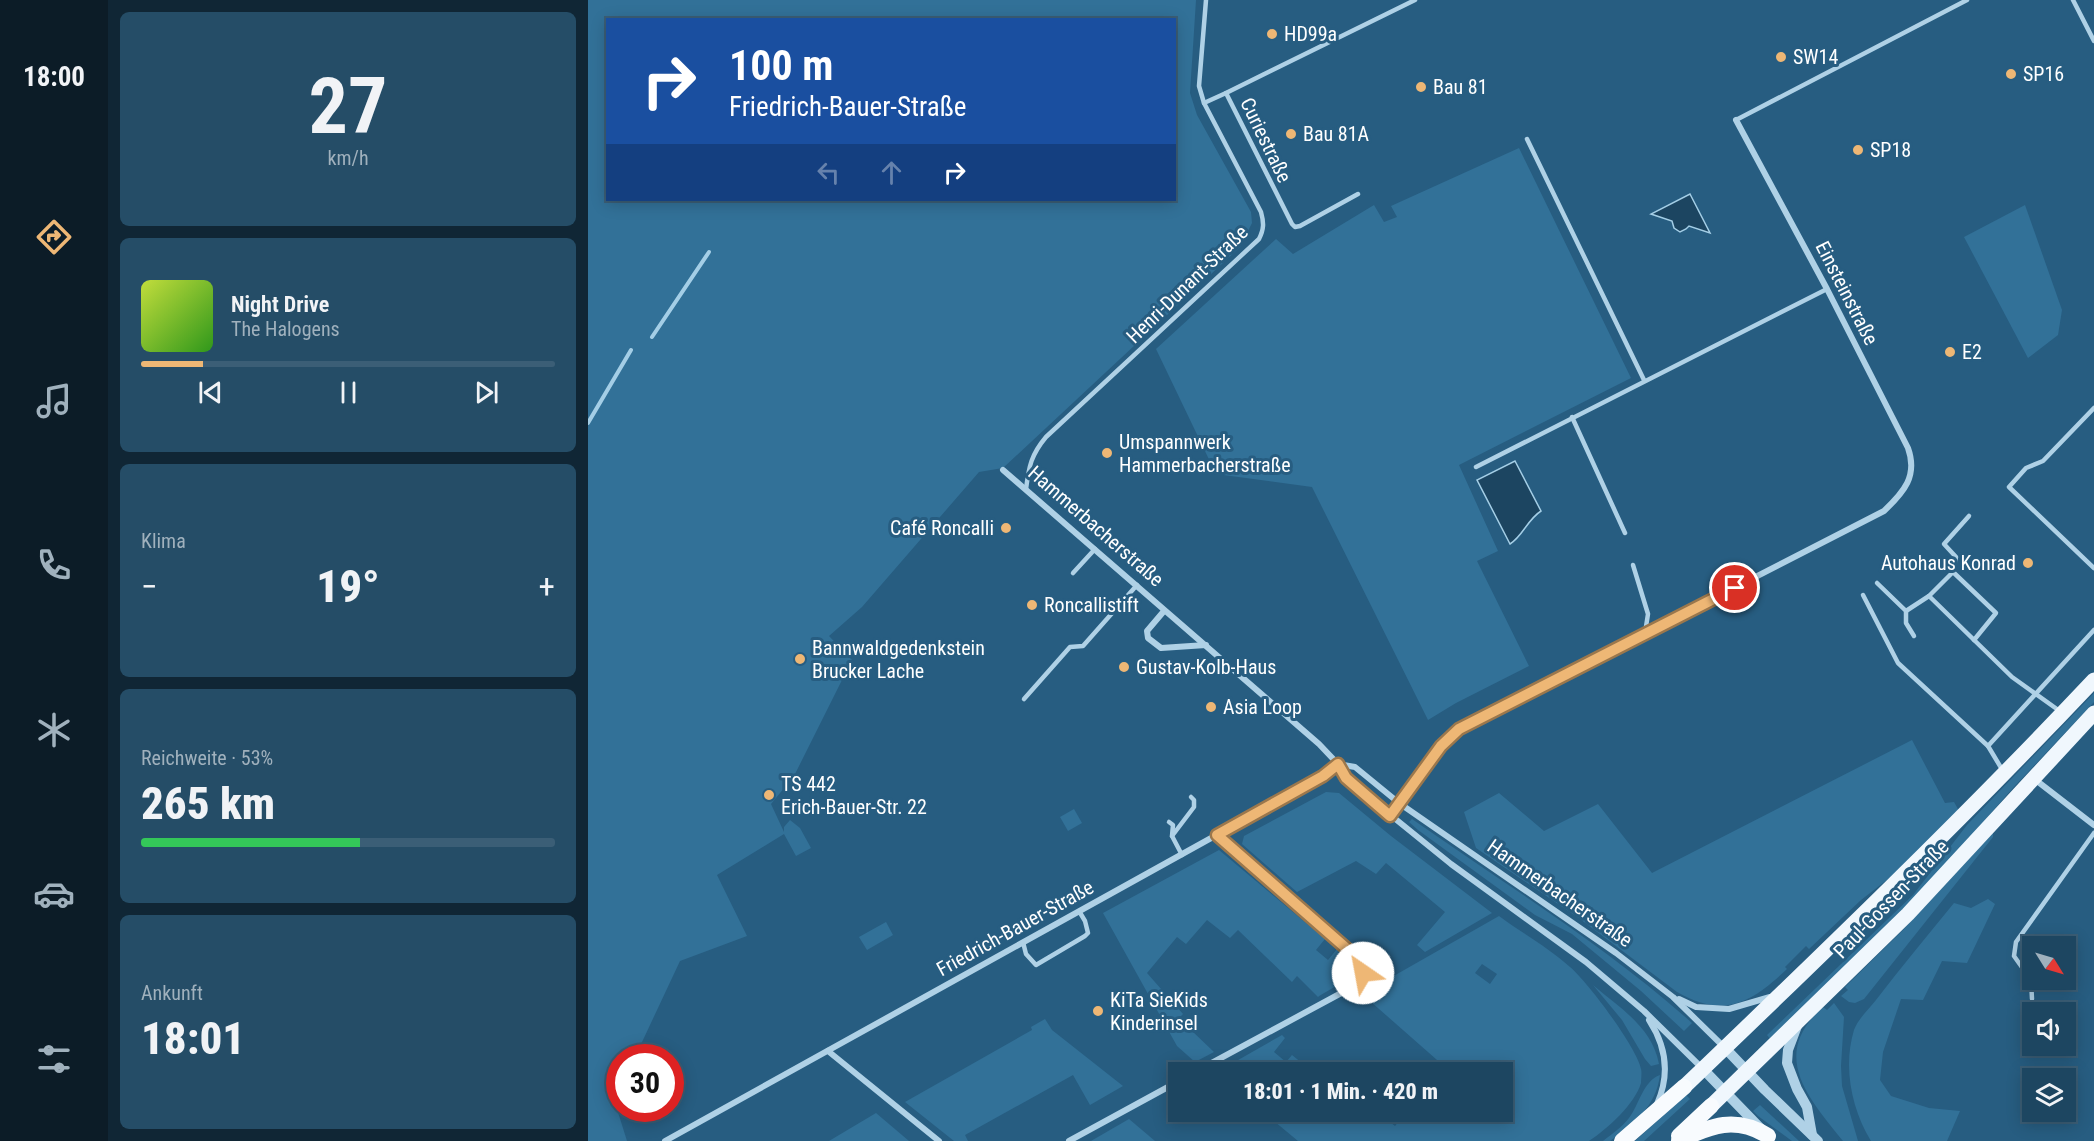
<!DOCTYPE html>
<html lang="de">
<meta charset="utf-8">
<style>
body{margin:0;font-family:"Roboto Condensed",sans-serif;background:#254d67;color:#f1f3f6;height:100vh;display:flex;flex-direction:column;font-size:22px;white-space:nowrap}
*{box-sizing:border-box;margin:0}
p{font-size:20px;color:#a0b1bd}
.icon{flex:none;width:33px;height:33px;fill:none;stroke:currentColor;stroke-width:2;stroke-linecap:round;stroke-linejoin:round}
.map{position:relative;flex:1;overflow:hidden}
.sheet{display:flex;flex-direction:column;gap:12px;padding:12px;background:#102635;width:480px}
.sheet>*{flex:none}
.top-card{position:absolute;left:18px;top:18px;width:570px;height:183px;border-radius:0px;box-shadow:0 3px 15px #0003,0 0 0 2px #3b5e76;background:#1a4fa0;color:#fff;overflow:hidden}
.needle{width:39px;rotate:127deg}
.buttons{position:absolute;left:1434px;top:936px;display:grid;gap:12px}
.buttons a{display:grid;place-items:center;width:54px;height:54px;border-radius:0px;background:#1d4661;box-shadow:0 3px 15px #0003,0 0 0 2px #3b5e76;font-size:30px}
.speed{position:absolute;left:18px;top:1044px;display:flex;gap:12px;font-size:30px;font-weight:700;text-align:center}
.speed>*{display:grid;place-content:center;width:78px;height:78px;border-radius:50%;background:#1d4661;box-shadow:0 3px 15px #0003,0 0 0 2px #3b5e76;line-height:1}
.speed .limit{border:9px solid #d22;background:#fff;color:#111}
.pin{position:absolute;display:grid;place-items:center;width:51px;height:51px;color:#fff;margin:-26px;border:3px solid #fff;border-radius:50%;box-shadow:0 2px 6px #0007}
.me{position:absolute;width:66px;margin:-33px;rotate:327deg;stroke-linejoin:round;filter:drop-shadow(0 0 4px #0008)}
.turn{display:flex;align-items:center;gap:21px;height:126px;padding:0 24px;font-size:27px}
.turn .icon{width:78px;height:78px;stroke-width:2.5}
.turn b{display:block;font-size:42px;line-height:51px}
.lanes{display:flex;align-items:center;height:57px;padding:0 24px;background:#0003;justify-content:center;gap:30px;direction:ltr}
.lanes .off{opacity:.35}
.big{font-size:45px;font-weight:800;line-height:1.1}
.sheet .widget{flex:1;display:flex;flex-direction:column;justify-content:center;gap:9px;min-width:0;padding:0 21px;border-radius:9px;background:#254d67}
.sheet .dial{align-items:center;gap:0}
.dial b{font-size:78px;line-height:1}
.song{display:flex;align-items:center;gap:18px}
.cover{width:72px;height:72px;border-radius:9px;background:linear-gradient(135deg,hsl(70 70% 55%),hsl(110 70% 35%))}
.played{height:6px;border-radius:3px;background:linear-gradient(90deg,#eeb775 15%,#3b5e76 15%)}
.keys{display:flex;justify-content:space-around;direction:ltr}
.heat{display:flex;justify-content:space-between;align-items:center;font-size:33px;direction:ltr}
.charge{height:9px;border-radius:4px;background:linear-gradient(90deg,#34c759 53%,#3b5e76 0)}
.trip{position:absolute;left:580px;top:1062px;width:345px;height:60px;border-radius:0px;background:#1d4661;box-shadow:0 3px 15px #0003,0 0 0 2px #3b5e76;font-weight:800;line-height:60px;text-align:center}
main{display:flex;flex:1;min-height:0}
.menu{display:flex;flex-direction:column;width:108px;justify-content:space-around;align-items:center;background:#0c1c27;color:#a0b1bd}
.menu .icon{width:42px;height:42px}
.menu .current{color:#eeb775}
.menu b{font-size:27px;color:#f1f3f6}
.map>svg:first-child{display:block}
.green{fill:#327198;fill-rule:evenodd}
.water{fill:#1c4561;stroke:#a4cee6;stroke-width:1.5}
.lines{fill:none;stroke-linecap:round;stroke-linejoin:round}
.stream{stroke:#a4cee6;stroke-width:4}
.service{stroke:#afd1e6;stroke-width:4.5}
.minor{stroke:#afd1e6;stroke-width:6}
.tertiary{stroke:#afd1e6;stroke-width:10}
.primary{stroke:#f0f7fd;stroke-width:15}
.trunk{stroke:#f8fbfe;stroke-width:16}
.route-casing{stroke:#9b774c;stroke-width:15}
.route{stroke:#eeb775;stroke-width:10}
.poi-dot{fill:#eeb775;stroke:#275d81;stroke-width:2}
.labels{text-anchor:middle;stroke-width:6;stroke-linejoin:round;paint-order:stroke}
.poi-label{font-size:20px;fill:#fff;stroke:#275d81;text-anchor:start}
.street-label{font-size:20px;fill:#fff;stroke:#275d81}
</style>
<main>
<nav class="menu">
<b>18:00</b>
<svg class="icon current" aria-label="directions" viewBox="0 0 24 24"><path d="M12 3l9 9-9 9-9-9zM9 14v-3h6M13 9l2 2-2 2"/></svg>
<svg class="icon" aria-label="music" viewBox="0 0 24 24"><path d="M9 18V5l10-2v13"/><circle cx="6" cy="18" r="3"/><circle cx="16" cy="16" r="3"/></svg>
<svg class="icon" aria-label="phone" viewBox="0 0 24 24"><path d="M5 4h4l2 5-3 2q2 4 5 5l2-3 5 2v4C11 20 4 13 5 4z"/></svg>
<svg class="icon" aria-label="climate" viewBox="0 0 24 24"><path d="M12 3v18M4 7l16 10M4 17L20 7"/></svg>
<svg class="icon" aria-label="car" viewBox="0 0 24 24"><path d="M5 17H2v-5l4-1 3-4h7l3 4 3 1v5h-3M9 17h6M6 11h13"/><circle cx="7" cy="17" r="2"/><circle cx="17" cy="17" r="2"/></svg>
<svg class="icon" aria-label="filters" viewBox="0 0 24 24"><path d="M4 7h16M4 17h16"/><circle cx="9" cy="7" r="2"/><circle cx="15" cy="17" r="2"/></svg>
</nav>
<section class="sheet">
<div class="widget dial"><b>27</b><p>km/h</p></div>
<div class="widget">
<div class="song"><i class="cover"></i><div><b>Night Drive</b><p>The Halogens</p></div></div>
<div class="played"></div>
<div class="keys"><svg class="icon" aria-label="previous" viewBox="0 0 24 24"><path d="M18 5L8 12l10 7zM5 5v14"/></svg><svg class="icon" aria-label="pause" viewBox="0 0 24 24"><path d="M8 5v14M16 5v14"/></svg><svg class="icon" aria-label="next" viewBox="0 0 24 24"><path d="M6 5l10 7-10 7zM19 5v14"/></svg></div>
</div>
<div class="widget"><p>Klima</p>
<div class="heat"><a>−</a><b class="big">19°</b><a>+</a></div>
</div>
<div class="widget"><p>Reichweite · 53%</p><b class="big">265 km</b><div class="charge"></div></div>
<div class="widget"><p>Ankunft</p><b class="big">18:01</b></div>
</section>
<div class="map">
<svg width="1506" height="1141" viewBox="0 0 1506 1141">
<rect width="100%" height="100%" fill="#275d81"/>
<g class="green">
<path d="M0,0H608L602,93L609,115L663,212L664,223L652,247L415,468L391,472L274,607L241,636L264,660L206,776L183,804L196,832V827L202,820L212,828L223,848L208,856L196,834L129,875L159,936L92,961L47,1057L32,1058V1101L29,1109L39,1141H0ZM20,20H586V200H20Z"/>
<path d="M931,148L1043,378L871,465L910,551L889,561L941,666L868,703L840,720L724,487L628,474L568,349L688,239L705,254L786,205L796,222L809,217L803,206Z"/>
<path d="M1437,205L1474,310L1470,335L1440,358L1376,237Z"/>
<path d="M1506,693V702L1424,789L1348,876L1183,1040L1179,1035L1325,895L1379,825Z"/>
<path d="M1324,740L1357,803L1366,802L1371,811L1304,876L1273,900L1221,949L1218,946L1197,967L1199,969C1163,1003 1136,1019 1089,992L992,919L888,848L876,812L911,793L956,831L1010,804L1064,873Z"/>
<path d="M738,792L751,793L803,836L904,913L837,952L829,945L857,912L798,863L788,874L768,861L709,892L654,844L656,836Z"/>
<path d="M486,809L494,823L480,831L472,817Z"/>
<path d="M824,819C918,885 1018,946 1104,1023L1096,1031L1053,991L984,934L947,915L830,830L821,822Z"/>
<path d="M1405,833V837L1276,999L1267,1003L1261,1002L1253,996L1260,990L1257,987L1315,930Z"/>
<path d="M631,850L737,939L728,950L740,960L749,949C754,953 764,959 766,967C768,978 738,991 730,997L709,976L704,982L650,930L642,938L619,920L598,944L589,937L559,973L595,1014L592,1017L604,1031L626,1052L607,1062L589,1046L515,913Z"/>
<path d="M1400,899L1407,904L1379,963L1354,961L1335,1000L1313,999L1295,1052L1292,1080L1303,1096L1341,1108L1372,1111L1359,1141H1283C1263,1108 1255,1066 1266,1030C1270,1019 1281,1009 1288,1000C1313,967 1340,935 1366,903L1383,908Z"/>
<path d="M911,916C934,933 961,948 982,967C1000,982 1049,1048 1053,1069C1054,1072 1053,1080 1053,1083C1047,1104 1019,1129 1001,1141H710L675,1112H789L807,1126L819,1112H915V1072H852L857,1067L774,994ZM894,964L909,974L902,984L887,973Z"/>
<path d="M298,922L305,935L279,950L271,937Z"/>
<path d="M1005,985C1033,1009 1064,1027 1071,1064L1063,1066L1057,1059L1034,1020Z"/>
<path d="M1246,1003L1256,1017L1253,1066L1254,1086L1270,1141H1255C1220,1097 1181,1055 1235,1007L1239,1010Z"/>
<path d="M457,1019L464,1030L535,1086L502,1105L485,1075L377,1135L380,1141H366L317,1102L444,1030L443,1027Z"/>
<path d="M694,1035L697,1038L686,1052L698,1062L704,1055L725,1072H629Z"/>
<path d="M1072,1075C1068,1107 1046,1123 1022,1141H1015C1024,1134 1034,1127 1041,1118C1051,1105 1055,1081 1072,1075Z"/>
<path d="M1098,1095L1102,1099L1056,1141H1047Z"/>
<path d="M1172,1105L1211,1141H1204L1170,1116L1165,1111Z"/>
<path d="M288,1113L321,1141H241Z"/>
<path d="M541,1119L567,1141H503Z"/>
</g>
<g class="water">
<path d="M1102,194L1122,233L1101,226L1098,229L1092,232L1086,228L1084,221L1063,214Z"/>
<path d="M927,461L953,511C939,520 935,536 922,544L889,480Z"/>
</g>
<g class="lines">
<g class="stream">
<path d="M64,337L121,252"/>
<path d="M0,423L43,350"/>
</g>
<g class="service">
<path d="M1485,0L1506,41"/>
<path d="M616,103L638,93"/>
<path d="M1148,120L1379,0"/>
<path d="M939,139L1056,380"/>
<path d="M770,194L712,226L707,227L704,224L638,93L827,0"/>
<path d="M1506,408L1455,461L1438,468L1421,487L1506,568"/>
<path d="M984,417L1037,533"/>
<path d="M888,467L1239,289"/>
<path d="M438,489C441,466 443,455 458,437L671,239C676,229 676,223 673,212L616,103L611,86L618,0"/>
<path d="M1381,516L1356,544L1368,557L1365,572L1408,613L1386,640"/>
<path d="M1045,565L1060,614L1057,633"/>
<path d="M1365,572L1341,596L1424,677L1473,712"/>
<path d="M485,573L507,549"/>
<path d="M1289,583L1318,611V623L1326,636"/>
<path d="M1275,595L1310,663L1400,746"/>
<path d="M1318,611L1341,596"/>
<path d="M436,699L482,647L495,646L549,585"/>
<path d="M1415,771L1400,746L1506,630"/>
<path d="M581,822L585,825L584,836L594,855"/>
<path d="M584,836L606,807V800L603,797"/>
<path d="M435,942L438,954L448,965L497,936L500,933L497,921L491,911"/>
<path d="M1444,999L1443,980L1426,956L1428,942L1506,833"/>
</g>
<g class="minor">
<path d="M415,470L731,744L750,764L758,779L863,864L998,962L1056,1011L1114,1068"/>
<path d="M576,611L559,631L560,638L573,648L618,645"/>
<path d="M750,764L767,767L811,803L1028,953L1085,997L1137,1048"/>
<path d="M1445,778L1506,825"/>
<path d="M802,816L853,746L871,729L1296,511C1316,492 1330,476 1320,448L1239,289L1148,120"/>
<path d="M1091,999L1108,1007L1141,1009L1182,997"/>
<path d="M1061,1020C1078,1046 1082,1075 1069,1104"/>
<path d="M240,1051L351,1141"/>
<path d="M607,1072L757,991L766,985L775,973L774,966L766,955L629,835"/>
<path d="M77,1141L735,776L750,764"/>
<path d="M481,1141L591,1081"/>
</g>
<g class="tertiary">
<path d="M1209,1026L1200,1050L1199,1063L1209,1089L1219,1107L1224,1135"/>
<path d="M1137,1048L1177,1090L1230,1141"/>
<path d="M1115,1069L1174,1130"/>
</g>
<g class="primary">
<path d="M1096,1087C1236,953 1373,821 1506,680"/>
<path d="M1123,1106L1320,914L1506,713"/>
</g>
<g class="trunk">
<path d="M1091,1136L1123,1106"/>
<path d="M1034,1141L1096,1087"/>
<path d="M1091,1141C1123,1125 1148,1116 1180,1136"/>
</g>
</g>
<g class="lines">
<defs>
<path id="route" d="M775,973L774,966L766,955L629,835L735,776L750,764L758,778L802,816L853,746L871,729L1147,588"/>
</defs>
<use href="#route" class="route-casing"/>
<use href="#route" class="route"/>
</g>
<g class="poi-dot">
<circle cx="684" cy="34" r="6"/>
<circle cx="1193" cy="57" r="6"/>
<circle cx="1423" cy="74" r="6"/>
<circle cx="833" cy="87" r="6"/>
<circle cx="703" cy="134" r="6"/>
<circle cx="1270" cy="150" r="6"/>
<circle cx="1362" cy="352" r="6"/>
<circle cx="519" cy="453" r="6"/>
<circle cx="418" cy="528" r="6"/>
<circle cx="1440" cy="563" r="6"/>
<circle cx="444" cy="605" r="6"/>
<circle cx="212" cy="659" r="6"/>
<circle cx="536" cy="667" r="6"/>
<circle cx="623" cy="707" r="6"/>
<circle cx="181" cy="795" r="6"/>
<circle cx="510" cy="1011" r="6"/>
</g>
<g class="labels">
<g class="poi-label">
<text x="696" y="41">HD99a</text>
<text x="1205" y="64">SW14</text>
<text x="1435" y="81">SP16</text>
<text x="845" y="94">Bau 81</text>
<text x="715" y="141">Bau 81A</text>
<text x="1282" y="157">SP18</text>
<text x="1374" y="359">E2</text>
<text x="531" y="449">Umspannwerk<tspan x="531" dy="23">Hammerbacherstraße</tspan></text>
<text x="406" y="535" text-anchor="end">Café Roncalli</text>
<text x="1428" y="570" text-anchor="end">Autohaus Konrad</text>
<text x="456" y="612">Roncallistift</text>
<text x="224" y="655">Bannwaldgedenkstein<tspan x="224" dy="23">Brucker Lache</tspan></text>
<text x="548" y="674">Gustav-Kolb-Haus</text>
<text x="635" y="714">Asia Loop</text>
<text x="193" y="791">TS 442<tspan x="193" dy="23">Erich-Bauer-Str. 22</tspan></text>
<text x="522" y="1007">KiTa SieKids<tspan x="522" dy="23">Kinderinsel</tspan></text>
</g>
<g class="street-label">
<text transform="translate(678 140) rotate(64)" y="7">Curiestraße</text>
<text transform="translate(599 284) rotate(-44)" y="7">Henri-Dunant-Straße</text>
<text transform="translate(1259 293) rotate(63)" y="7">Einsteinstraße</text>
<text transform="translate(508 526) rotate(41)" y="7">Hammerbacherstraße</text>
<text transform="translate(972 893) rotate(35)" y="7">Hammerbacherstraße</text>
<text transform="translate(1303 899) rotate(-46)" y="7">Paul-Gossen-Straße</text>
<text transform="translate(427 928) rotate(-29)" y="7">Friedrich-Bauer-Straße</text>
</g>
</g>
</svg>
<div class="buttons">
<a><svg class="needle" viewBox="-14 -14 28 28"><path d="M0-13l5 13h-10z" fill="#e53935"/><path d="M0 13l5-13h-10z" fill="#a0b1bd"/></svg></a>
<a><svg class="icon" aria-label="sound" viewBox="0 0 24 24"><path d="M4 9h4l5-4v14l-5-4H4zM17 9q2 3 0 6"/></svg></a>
<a><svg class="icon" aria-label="layers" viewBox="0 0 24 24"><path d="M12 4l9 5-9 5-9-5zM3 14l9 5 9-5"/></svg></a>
</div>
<div class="speed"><div class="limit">30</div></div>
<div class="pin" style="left:1147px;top:588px;background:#d93025"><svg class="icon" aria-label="arrive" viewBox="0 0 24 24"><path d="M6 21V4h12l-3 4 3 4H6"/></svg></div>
<svg class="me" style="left:775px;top:973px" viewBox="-20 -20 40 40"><circle r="19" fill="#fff"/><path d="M0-13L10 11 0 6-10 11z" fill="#eeb775"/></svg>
<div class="trip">18:01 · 1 Min. · 420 m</div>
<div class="top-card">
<div class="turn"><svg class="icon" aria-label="right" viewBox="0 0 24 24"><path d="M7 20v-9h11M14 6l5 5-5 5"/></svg><div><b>100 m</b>Friedrich-Bauer-Straße</div></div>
<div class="lanes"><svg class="icon off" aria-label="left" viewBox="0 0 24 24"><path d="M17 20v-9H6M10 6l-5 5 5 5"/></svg><svg class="icon off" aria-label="ahead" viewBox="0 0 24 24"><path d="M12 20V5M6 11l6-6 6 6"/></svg><svg class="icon" aria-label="right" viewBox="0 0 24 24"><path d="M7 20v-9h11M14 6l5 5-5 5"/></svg></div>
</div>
</div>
</main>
